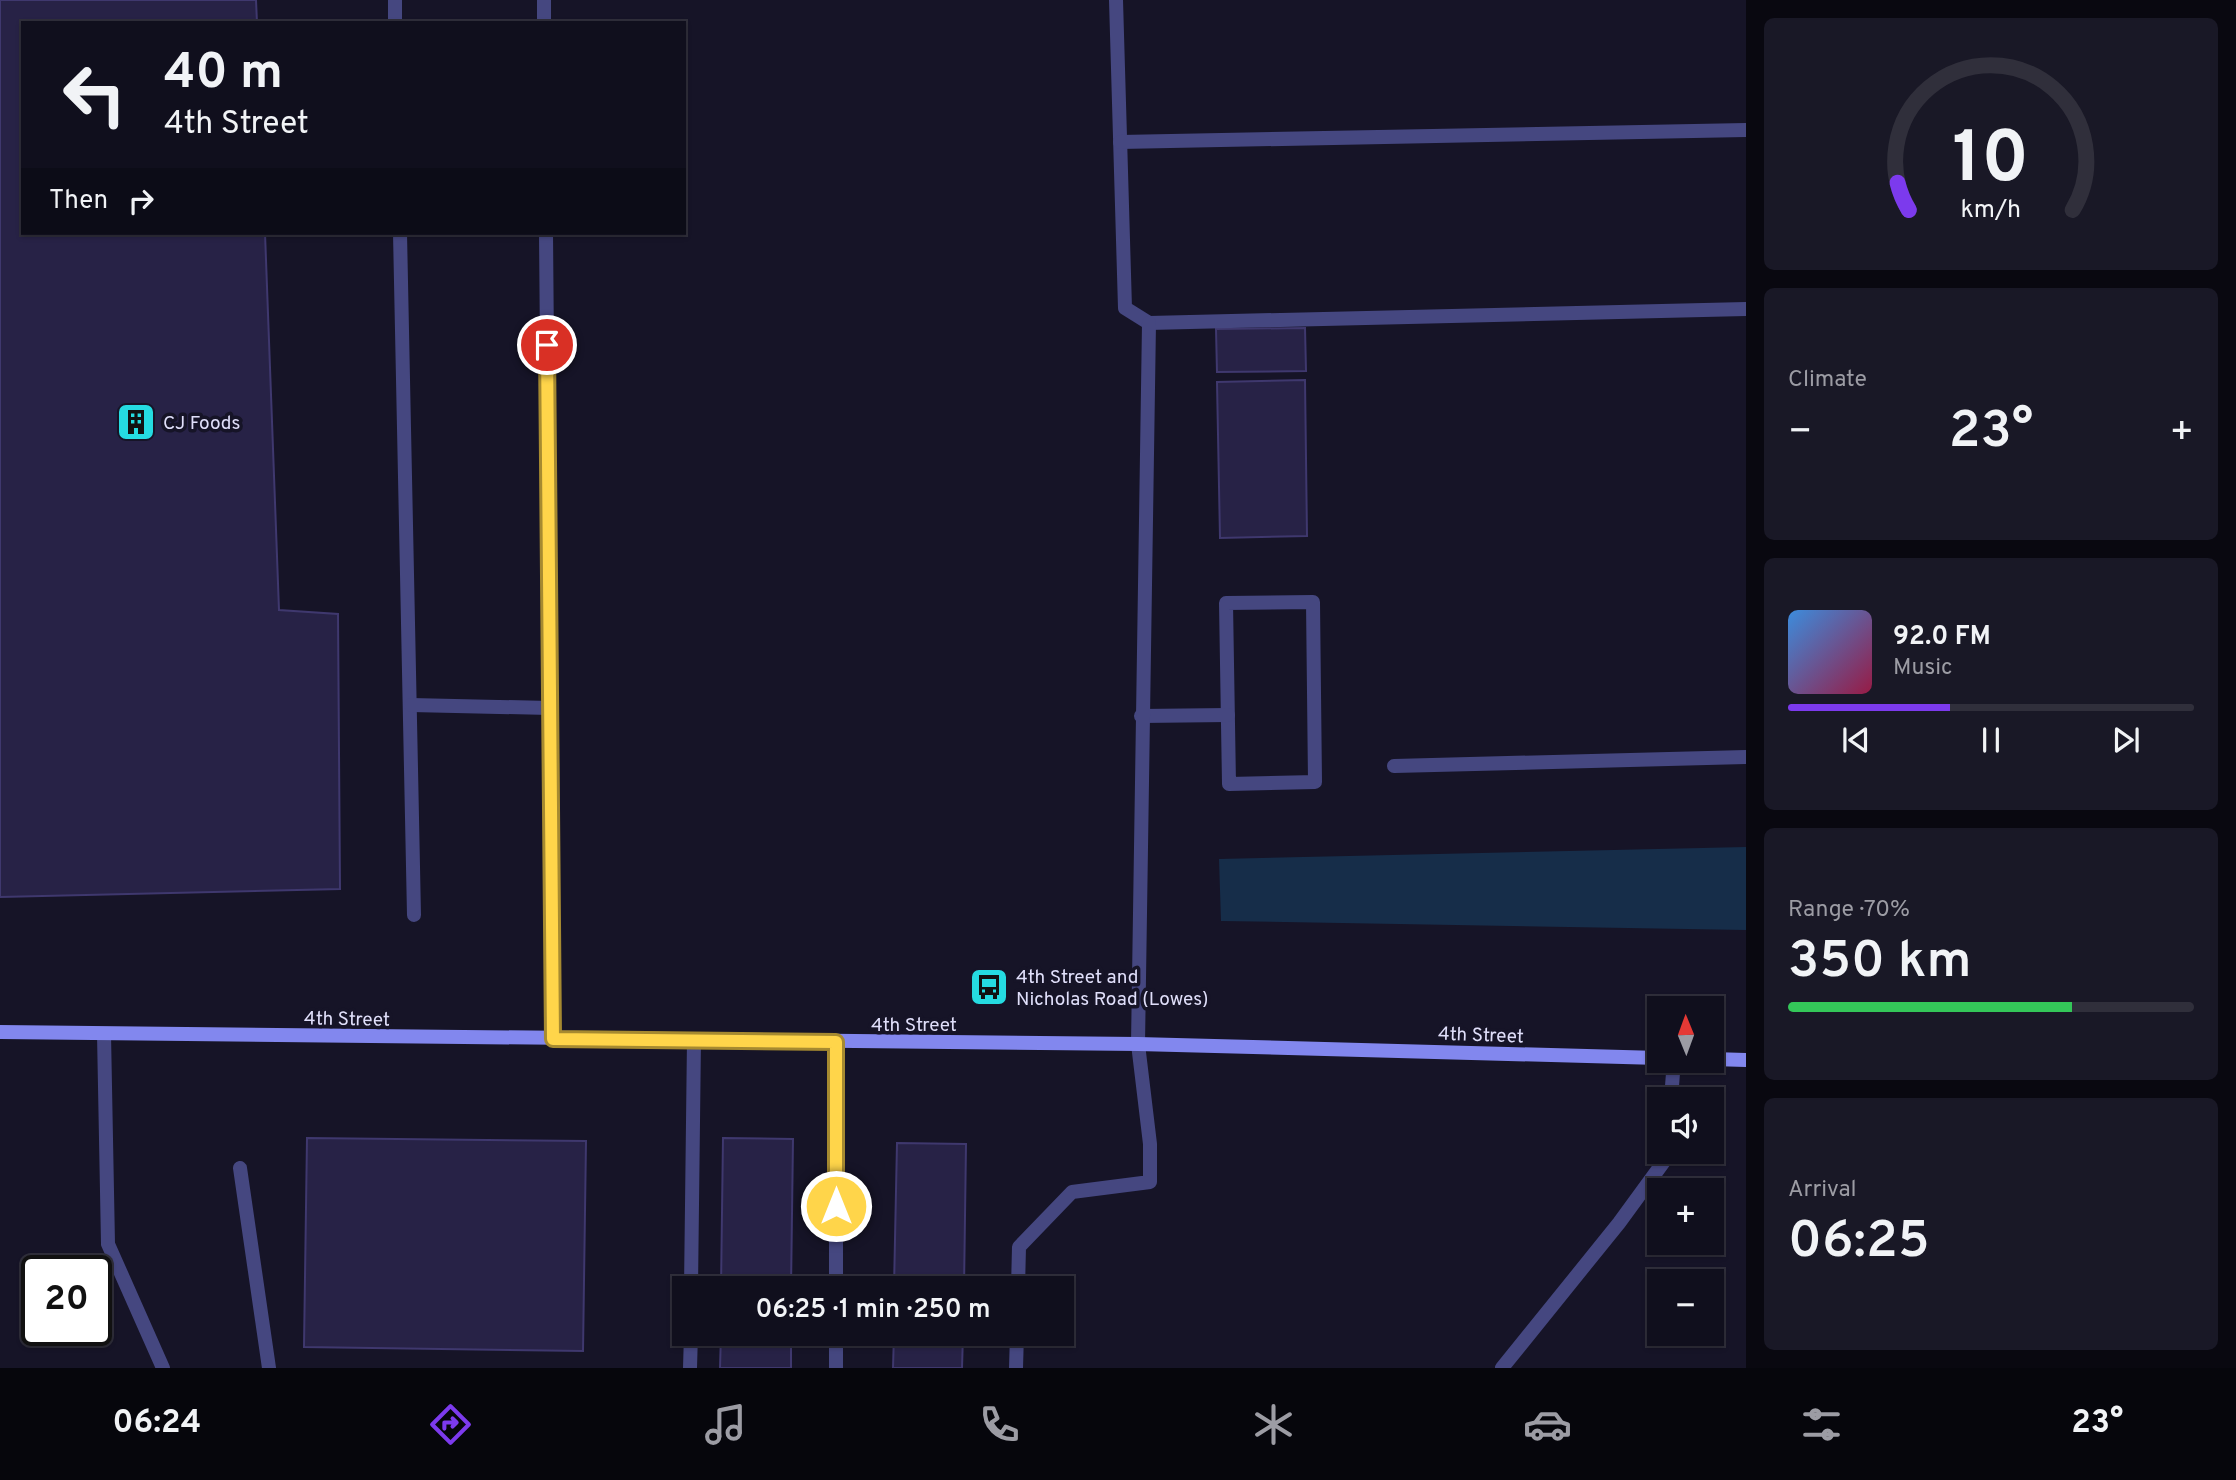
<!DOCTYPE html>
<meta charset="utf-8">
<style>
body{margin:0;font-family:Overpass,sans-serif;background:#191826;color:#f1f3f6;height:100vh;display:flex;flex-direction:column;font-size:26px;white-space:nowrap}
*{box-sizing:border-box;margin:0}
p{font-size:23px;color:#9c9ca4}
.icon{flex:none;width:38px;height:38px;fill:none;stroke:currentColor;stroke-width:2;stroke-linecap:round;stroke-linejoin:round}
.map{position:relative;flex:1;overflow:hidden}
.drawer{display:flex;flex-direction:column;gap:18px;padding:18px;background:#090810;width:490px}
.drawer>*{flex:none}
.top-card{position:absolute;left:21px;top:21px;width:665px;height:214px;border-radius:0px;box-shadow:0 2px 5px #0004,0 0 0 2px #302f3b;background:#100f1d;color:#f1f3f6;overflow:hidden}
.needle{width:46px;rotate:359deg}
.buttons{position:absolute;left:1647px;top:996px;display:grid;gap:14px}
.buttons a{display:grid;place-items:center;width:77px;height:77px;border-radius:0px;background:#100f1d;box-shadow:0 2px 5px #0004,0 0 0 2px #302f3b;font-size:35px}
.speed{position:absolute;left:21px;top:1255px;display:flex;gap:14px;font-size:35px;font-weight:700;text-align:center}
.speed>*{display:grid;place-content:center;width:91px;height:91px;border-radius:50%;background:#100f1d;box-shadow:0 2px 5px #0004,0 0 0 2px #302f3b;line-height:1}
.speed .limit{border:4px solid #111;border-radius:10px;background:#fff;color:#111}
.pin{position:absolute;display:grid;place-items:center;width:60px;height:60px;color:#fff;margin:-30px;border:4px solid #fff;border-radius:50%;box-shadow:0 2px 7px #0007}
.me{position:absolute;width:77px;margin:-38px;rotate:0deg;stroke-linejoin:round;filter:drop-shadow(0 0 5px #0008)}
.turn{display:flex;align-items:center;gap:24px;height:147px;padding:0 28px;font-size:32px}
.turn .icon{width:91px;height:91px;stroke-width:2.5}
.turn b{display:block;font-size:49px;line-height:60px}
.then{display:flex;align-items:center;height:66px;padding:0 28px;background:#0003;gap:14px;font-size:26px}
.big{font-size:52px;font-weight:600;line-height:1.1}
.drawer .tile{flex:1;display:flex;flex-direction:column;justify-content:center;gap:10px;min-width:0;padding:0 24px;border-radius:10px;background:#191826}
.drawer .dial{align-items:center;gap:0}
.dial svg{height:182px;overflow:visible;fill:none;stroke:#302f3b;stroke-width:7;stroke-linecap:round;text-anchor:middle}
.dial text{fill:#f1f3f6;stroke:none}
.song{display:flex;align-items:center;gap:21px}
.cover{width:84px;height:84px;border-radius:10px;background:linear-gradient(135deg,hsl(210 70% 55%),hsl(340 70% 35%))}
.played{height:7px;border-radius:4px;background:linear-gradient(90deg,#7c3aed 40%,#302f3b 40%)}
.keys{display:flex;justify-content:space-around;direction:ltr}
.heat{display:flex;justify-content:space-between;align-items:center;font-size:38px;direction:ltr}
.charge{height:10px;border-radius:5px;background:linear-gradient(90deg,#34c759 70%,#302f3b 0)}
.trip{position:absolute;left:672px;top:1276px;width:402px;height:70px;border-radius:0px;background:#100f1d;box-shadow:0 2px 5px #0004,0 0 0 2px #302f3b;font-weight:600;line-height:70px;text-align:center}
.tab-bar{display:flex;height:112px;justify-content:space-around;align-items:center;background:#06060c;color:#9c9ca4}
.tab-bar .icon{width:49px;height:49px}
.tab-bar .current{color:#7c3aed}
.tab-bar b{font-size:32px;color:#f1f3f6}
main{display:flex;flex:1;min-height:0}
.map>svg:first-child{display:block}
.water{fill:#162d49}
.building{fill:#272246;stroke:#3f386e;stroke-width:2}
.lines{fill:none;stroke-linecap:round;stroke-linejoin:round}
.lane{stroke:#454780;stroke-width:14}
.street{stroke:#454780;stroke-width:14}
.secondary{stroke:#8287ee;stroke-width:14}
.route-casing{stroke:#a68a30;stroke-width:18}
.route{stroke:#ffd54a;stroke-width:12}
.labels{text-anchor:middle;stroke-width:7;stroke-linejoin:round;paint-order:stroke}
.poi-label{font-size:19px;fill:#e0dffa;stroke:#161427;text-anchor:start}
.street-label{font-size:19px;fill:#e0dffa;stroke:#161427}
</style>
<main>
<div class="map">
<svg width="1746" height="1368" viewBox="0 0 1746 1368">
<rect width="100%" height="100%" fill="#161427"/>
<path class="water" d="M1746,847V930L1221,921L1219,859Z"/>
<g class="building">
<path d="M0,0H256L257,23H23V233H265L279,610L338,614L340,889L0,897Z"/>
<path d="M1305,328L1306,371L1217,372L1216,329Z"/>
<path d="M1305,380L1307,536L1220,538L1217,382Z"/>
<path d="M307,1138L586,1141L583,1351L304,1347Z"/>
<path d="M723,1138L793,1139L791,1288H721Z"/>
<path d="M897,1143L966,1144L964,1288H894Z"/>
<path d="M721,1334H791V1368H720Z"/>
<path d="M894,1334H963L962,1368H893Z"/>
</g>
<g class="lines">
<g class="lane">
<path d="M395,0V23"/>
<path d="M1116,0L1125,308L1149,323L1746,309"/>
<path d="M1120,142L1746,130"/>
<path d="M400,233L414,915"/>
<path d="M1313,602L1315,782L1229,784L1226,603Z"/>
<path d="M411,705L550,708"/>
<path d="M1141,716L1228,715"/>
<path d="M1394,766L1746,757"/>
<path d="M104,1034L108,1244L163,1368"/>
<path d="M1671,1099L1674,1060"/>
<path d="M240,1168L269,1368"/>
<path d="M691,1288L694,1039"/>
<path d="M836,1288V1042"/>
<path d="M1018,1288L1019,1247L1072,1192L1150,1182V1144L1138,1044L1149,323"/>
<path d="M690,1368L691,1334"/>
<path d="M836,1368V1334"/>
<path d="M1016,1368L1017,1334"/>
<path d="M1502,1368L1619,1223L1665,1160L1666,1152"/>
</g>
<g class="street">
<path d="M544,0V23"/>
<path d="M546,233L553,1039"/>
</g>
<g class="secondary">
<path d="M0,1032L1138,1044L1659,1058"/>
<path d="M1712,1059L1746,1060"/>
</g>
</g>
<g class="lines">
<defs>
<path id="route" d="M547,345L553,1039L836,1042V1206"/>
</defs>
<use href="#route" class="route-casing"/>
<use href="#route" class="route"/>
</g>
<defs>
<symbol id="building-square" viewBox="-11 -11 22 22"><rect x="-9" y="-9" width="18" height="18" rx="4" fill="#25dbe1" stroke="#161427"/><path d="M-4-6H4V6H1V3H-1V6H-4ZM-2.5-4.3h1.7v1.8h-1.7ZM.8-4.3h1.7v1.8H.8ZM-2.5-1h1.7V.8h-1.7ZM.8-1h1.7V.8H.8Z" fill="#111"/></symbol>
<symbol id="bus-square" viewBox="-11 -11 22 22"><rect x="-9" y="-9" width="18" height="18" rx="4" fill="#25dbe1" stroke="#161427"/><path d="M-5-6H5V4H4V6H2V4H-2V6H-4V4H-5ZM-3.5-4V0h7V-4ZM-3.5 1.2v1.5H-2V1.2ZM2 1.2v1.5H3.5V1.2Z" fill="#111"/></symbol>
</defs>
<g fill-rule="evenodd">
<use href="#building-square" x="114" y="400" width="44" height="44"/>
<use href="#bus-square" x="967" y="965" width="44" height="44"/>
</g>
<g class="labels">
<g class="poi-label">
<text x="163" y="429">CJ Foods</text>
<text x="1016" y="983">4th Street and<tspan x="1016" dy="22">Nicholas Road (Lowes)</tspan></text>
</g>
<g class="street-label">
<text transform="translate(347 1018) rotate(1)" y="7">4th Street</text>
<text x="914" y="1031">4th Street</text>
<text transform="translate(1481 1034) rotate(2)" y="7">4th Street</text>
</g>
</g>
</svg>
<div class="buttons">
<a><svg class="needle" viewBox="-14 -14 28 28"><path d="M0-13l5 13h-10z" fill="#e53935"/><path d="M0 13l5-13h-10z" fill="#9c9ca4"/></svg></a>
<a><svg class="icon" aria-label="sound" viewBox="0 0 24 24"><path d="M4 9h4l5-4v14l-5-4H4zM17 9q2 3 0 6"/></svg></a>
<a>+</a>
<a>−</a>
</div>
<div class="speed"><div class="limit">20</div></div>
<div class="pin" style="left:547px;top:345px;background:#d93025"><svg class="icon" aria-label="arrive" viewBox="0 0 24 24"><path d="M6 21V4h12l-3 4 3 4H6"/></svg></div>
<svg class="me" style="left:836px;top:1206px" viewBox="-20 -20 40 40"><circle r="17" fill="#ffd54a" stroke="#fff" stroke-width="3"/><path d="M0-11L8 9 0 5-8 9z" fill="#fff"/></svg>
<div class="trip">06:25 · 1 min · 250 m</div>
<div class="top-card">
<div class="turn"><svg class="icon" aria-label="left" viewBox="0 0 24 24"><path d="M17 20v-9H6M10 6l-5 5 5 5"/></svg><div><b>40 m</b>4th Street</div></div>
<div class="then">Then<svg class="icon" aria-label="right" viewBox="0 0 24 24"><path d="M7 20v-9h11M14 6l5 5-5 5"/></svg></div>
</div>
</div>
<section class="drawer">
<div class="tile dial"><svg viewBox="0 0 100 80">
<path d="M14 69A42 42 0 1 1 86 69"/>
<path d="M14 69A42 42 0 0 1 9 57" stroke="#7c3aed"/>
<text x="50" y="56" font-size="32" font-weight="700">10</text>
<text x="50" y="72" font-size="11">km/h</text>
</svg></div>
<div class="tile"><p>Climate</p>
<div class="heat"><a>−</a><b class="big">23°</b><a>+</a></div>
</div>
<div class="tile">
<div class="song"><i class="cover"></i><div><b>92.0 FM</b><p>Music</p></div></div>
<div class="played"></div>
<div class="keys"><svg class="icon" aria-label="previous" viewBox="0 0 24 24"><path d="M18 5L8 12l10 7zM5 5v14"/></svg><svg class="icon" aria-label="pause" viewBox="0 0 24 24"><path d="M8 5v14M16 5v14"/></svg><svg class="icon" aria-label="next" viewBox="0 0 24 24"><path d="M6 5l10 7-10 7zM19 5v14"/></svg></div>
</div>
<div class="tile"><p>Range · 70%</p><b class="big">350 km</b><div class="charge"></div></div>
<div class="tile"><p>Arrival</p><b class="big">06:25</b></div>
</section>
</main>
<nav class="tab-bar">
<b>06:24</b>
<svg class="icon current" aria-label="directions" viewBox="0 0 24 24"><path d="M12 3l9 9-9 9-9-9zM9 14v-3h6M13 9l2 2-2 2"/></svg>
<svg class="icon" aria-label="music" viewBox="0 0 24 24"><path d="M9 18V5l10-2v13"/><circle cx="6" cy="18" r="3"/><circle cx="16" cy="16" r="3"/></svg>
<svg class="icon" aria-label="phone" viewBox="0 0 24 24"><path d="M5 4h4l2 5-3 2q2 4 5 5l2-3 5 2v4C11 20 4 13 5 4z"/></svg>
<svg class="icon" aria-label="climate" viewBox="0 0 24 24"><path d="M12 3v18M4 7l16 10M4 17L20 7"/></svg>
<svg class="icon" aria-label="car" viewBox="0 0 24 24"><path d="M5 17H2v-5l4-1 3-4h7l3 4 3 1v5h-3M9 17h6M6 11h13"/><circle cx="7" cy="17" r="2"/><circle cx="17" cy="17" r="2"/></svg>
<svg class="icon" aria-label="filters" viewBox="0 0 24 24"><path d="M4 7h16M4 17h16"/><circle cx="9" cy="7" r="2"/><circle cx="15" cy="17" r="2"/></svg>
<b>23°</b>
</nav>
